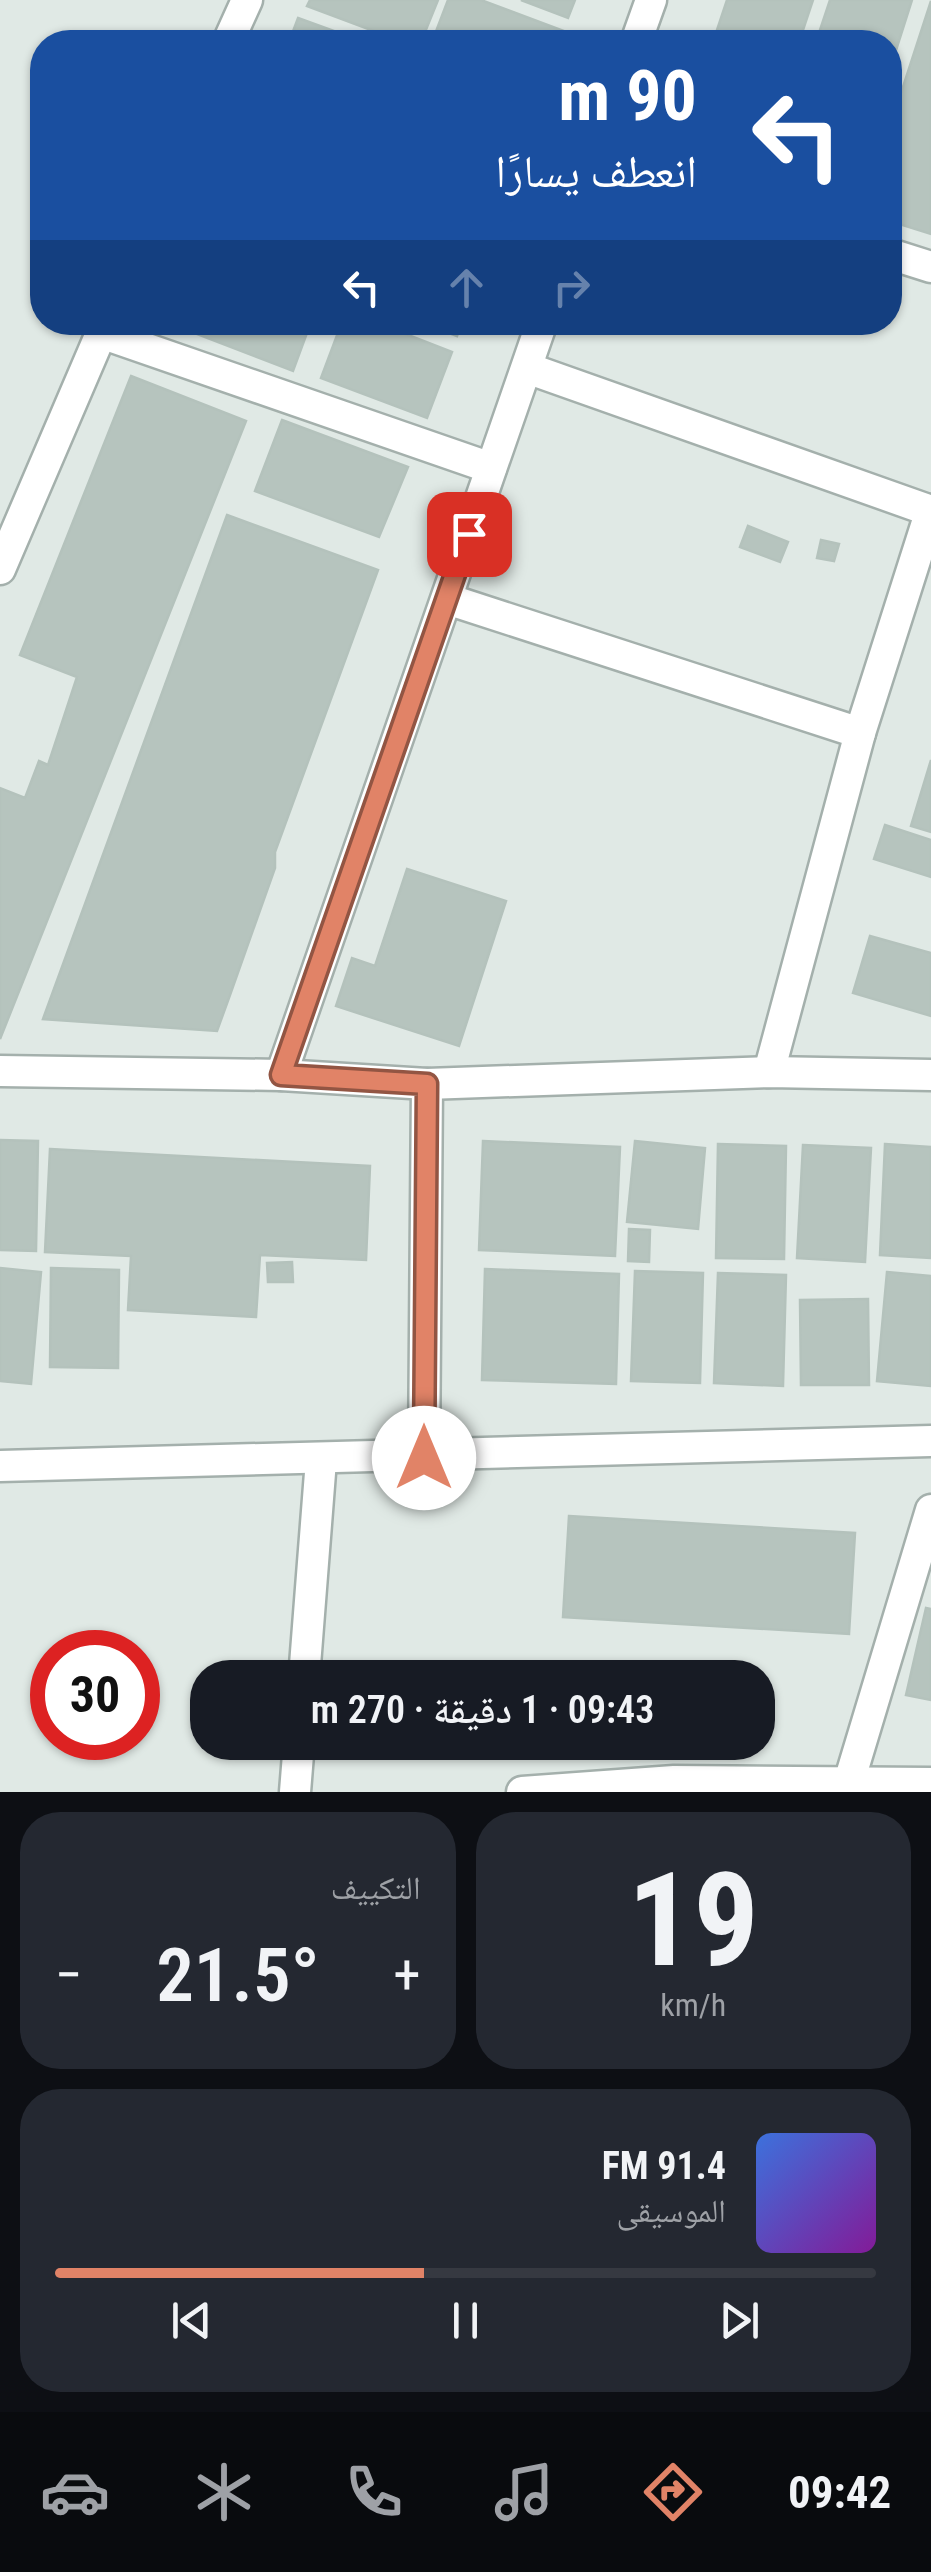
<!DOCTYPE html>
<html lang="ar">
<meta charset="utf-8">
<style>
body{margin:0;font-family:"Roboto Condensed","Noto Naskh Arabic",sans-serif;background:#242831;color:#f1f3f6;direction:rtl;height:100vh;display:flex;flex-direction:column;font-size:38px;white-space:nowrap}
*{box-sizing:border-box;margin:0}
p{font-size:32px;color:#9ea1a6}
.icon{flex:none;width:55px;height:55px;fill:none;stroke:currentColor;stroke-width:2;stroke-linecap:round;stroke-linejoin:round}
.map{position:relative;height:1792px;overflow:hidden;direction:ltr}
.details{display:flex;flex-direction:column;gap:20px;padding:20px;background:#0d0f14;flex:1}
.details>*{flex:none}
.banner{position:absolute;left:30px;top:30px;width:872px;height:305px;border-radius:40px;box-shadow:0 2px 8px #0004;direction:rtl;background:#1a4fa0;color:#fff;overflow:hidden}
.speed{position:absolute;left:30px;top:1630px;display:flex;gap:20px;font-size:50px;font-weight:700;text-align:center}
.speed>*{display:grid;place-content:center;width:130px;height:130px;border-radius:50%;background:#171b24;box-shadow:0 2px 8px #0004;line-height:1}
.speed .limit{border:15px solid #d22;background:#fff;color:#111}
.pin{position:absolute;display:grid;place-items:center;width:85px;height:85px;color:#fff;margin:-42px;border-radius:20px;box-shadow:0 5px 15px #0006}
.me{position:absolute;width:110px;margin:-55px;rotate:0deg;stroke-linejoin:round;filter:drop-shadow(0 0 8px #0008)}
.turn{display:flex;align-items:center;gap:35px;height:210px;padding:0 40px;font-size:45px}
.turn .icon{width:130px;height:130px;stroke-width:2.5}
.turn b{display:block;font-size:70px;line-height:85px}
.lanes{display:flex;align-items:center;height:95px;padding:0 40px;background:#0003;justify-content:center;gap:50px;direction:ltr}
.lanes .off{opacity:.35}
.big{font-size:75px;font-weight:600;line-height:1.1}
.details .widget{flex:1;display:flex;flex-direction:column;justify-content:center;gap:15px;min-width:0;padding:0 35px;border-radius:40px;background:#242831}
.details .dial{align-items:center;gap:0}
.dial b{font-size:130px;line-height:1}
.song{display:flex;align-items:center;gap:30px}
.cover{width:120px;height:120px;border-radius:15px;background:linear-gradient(135deg,hsl(220 70% 55%),hsl(290 70% 35%))}
.played{height:10px;border-radius:5px;background:linear-gradient(90deg,#e18367 45%,#363941 45%)}
.keys{display:flex;justify-content:space-around;direction:ltr}
.heat{display:flex;justify-content:space-between;align-items:center;font-size:55px;direction:ltr}
.details .tiles{flex:1;display:grid;gap:20px;grid-template-columns:1fr 1fr}
.widget:last-child{grid-column:span 2}
.trip{position:absolute;left:190px;top:1660px;width:585px;height:100px;border-radius:40px;background:#171b24;box-shadow:0 2px 8px #0004;font-weight:600;line-height:100px;text-align:center;direction:rtl}
.dock{display:flex;height:160px;justify-content:space-around;align-items:center;background:#090b0e;color:#9ea1a6}
.dock .icon{width:70px;height:70px}
.dock .current{color:#e18367}
.dock b{font-size:45px;color:#f1f3f6}
.map>svg:first-child{display:block}
.building{fill:#b6c4be;stroke:#b4c2bc;stroke-width:2.5}
.lines{fill:none;stroke-linecap:round;stroke-linejoin:round}
.minor-casing{stroke:#a4b0ac;stroke-width:35}
.minor{stroke:#fff;stroke-width:30}
.route-casing{stroke:#925543;stroke-width:25}
.route{stroke:#e18367;stroke-width:18}
</style>
<div class="map">
<svg width="931" height="1792" viewBox="0 0 931 1792">
<rect width="100%" height="100%" fill="#e0e9e5"/>
<g class="building">
<path d="M310,0H438L421,42H403L307,6Z"/>
<path d="M448,0H481L569,33L565,42H432Z"/>
<path d="M521,0H575L568,18Z"/>
<path d="M727,0H813L799,42H713Z"/>
<path d="M830,0H912L890,69V42H816Z"/>
<path d="M931,1V234L890,221V127Z"/>
<path d="M298,18L364,42H289Z"/>
<path d="M166,322H311L293,371Z"/>
<path d="M342,322H375L452,352L427,418L321,378Z"/>
<path d="M421,322H462L457,336Z"/>
<path d="M131,376L246,421L0,1039V788L25,798L39,761L48,765L77,677L20,655Z"/>
<path d="M282,420L408,467L379,537L255,491Z"/>
<path d="M227,515L378,570L275,852V868L230,995L217,1031L43,1019Z"/>
<path d="M748,526L788,542L780,562L740,547Z"/>
<path d="M821,540L839,544L834,561L817,558Z"/>
<path d="M931,760V832L911,826Z"/>
<path d="M885,825L931,840V877L874,859Z"/>
<path d="M407,869L506,901L459,1046L336,1006L352,958L375,966Z"/>
<path d="M870,936L931,953V1016L853,993Z"/>
<path d="M0,1140L38,1141L36,1251L0,1250Z"/>
<path d="M483,1141L620,1147L615,1256L479,1250Z"/>
<path d="M635,1141L705,1148L698,1229L627,1222Z"/>
<path d="M718,1144L786,1146L784,1259L716,1258Z"/>
<path d="M885,1144L931,1147V1258L880,1255Z"/>
<path d="M803,1145L871,1148L865,1262L797,1258Z"/>
<path d="M50,1149L370,1166L366,1260L260,1255L256,1317L128,1310L131,1256L45,1252Z"/>
<path d="M629,1229L650,1230L649,1262L628,1261Z"/>
<path d="M292,1262L293,1282H268L267,1263Z"/>
<path d="M0,1268L41,1272L31,1384L0,1381Z"/>
<path d="M51,1268L119,1270L118,1368L50,1367Z"/>
<path d="M485,1269L619,1274L616,1384L482,1380Z"/>
<path d="M635,1271L703,1273L700,1383L631,1381Z"/>
<path d="M887,1272L931,1276V1386L877,1381Z"/>
<path d="M718,1273L786,1275L783,1386L714,1383Z"/>
<path d="M868,1299L869,1385H801L800,1300Z"/>
<path d="M569,1516L855,1533L849,1634L563,1617Z"/>
<path d="M926,1608L931,1609V1700L906,1695Z"/>
</g>
<g class="lines">
<defs>
<g id="minor">
<path d="M228,42L247,0"/>
<path d="M636,42L651,0"/>
<path d="M890,254L931,267"/>
<path d="M101,333L491,468"/>
<path d="M527,368L931,511"/>
<path d="M0,569L106,322"/>
<path d="M447,599L860,733"/>
<path d="M0,1071L281,1075L427,1084L769,1072L931,1075"/>
<path d="M769,1072L860,733L931,510"/>
<path d="M281,1075L542,322"/>
<path d="M424,1458L427,1084"/>
<path d="M0,1466L931,1441"/>
<path d="M304,1678L321,1460"/>
<path d="M849,1782L931,1510"/>
<path d="M295,1792L299,1742"/>
<path d="M522,1792L674,1781L931,1783"/>
</g>
</defs>
<use href="#minor" class="minor-casing"/>
<use href="#minor" class="minor"/>
</g>
<g class="lines">
<defs>
<path id="route" d="M424,1458L427,1084L281,1075L469,534"/>
</defs>
<use href="#route" class="route-casing"/>
<use href="#route" class="route"/>
</g>
</svg>
<div class="speed"><div class="limit">30</div></div>
<div class="pin" style="left:469px;top:534px;background:#d93025"><svg class="icon" aria-label="arrive" viewBox="0 0 24 24"><path d="M6 21V4h12l-3 4 3 4H6"/></svg></div>
<svg class="me" style="left:424px;top:1458px" viewBox="-20 -20 40 40"><circle r="19" fill="#fff"/><path d="M0-13L10 11 0 6-10 11z" fill="#e18367"/></svg>
<div class="trip">09:43 · 1 دقيقة · 270 m</div>
<div class="banner">
<div class="turn"><svg class="icon" aria-label="left" viewBox="0 0 24 24"><path d="M17 20v-9H6M10 6l-5 5 5 5"/></svg><div><b>90 m</b>انعطف يسارًا</div></div>
<div class="lanes"><svg class="icon" aria-label="left" viewBox="0 0 24 24"><path d="M17 20v-9H6M10 6l-5 5 5 5"/></svg><svg class="icon off" aria-label="ahead" viewBox="0 0 24 24"><path d="M12 20V5M6 11l6-6 6 6"/></svg><svg class="icon off" aria-label="right" viewBox="0 0 24 24"><path d="M7 20v-9h11M14 6l5 5-5 5"/></svg></div>
</div>
</div>
<section class="details">
<div class="tiles">
<div class="widget dial"><b>19</b><p>km/h</p></div>
<div class="widget"><p>التكييف</p>
<div class="heat"><a>−</a><b class="big">21.5°</b><a>+</a></div>
</div>
<div class="widget">
<div class="song"><i class="cover"></i><div><b>91.4 FM</b><p>الموسيقى</p></div></div>
<div class="played"></div>
<div class="keys"><svg class="icon" aria-label="previous" viewBox="0 0 24 24"><path d="M18 5L8 12l10 7zM5 5v14"/></svg><svg class="icon" aria-label="pause" viewBox="0 0 24 24"><path d="M8 5v14M16 5v14"/></svg><svg class="icon" aria-label="next" viewBox="0 0 24 24"><path d="M6 5l10 7-10 7zM19 5v14"/></svg></div>
</div>
</div>
</section>
<nav class="dock">
<b>09:42</b>
<svg class="icon current" aria-label="directions" viewBox="0 0 24 24"><path d="M12 3l9 9-9 9-9-9zM9 14v-3h6M13 9l2 2-2 2"/></svg>
<svg class="icon" aria-label="music" viewBox="0 0 24 24"><path d="M9 18V5l10-2v13"/><circle cx="6" cy="18" r="3"/><circle cx="16" cy="16" r="3"/></svg>
<svg class="icon" aria-label="phone" viewBox="0 0 24 24"><path d="M5 4h4l2 5-3 2q2 4 5 5l2-3 5 2v4C11 20 4 13 5 4z"/></svg>
<svg class="icon" aria-label="climate" viewBox="0 0 24 24"><path d="M12 3v18M4 7l16 10M4 17L20 7"/></svg>
<svg class="icon" aria-label="car" viewBox="0 0 24 24"><path d="M5 17H2v-5l4-1 3-4h7l3 4 3 1v5h-3M9 17h6M6 11h13"/><circle cx="7" cy="17" r="2"/><circle cx="17" cy="17" r="2"/></svg>
</nav>
